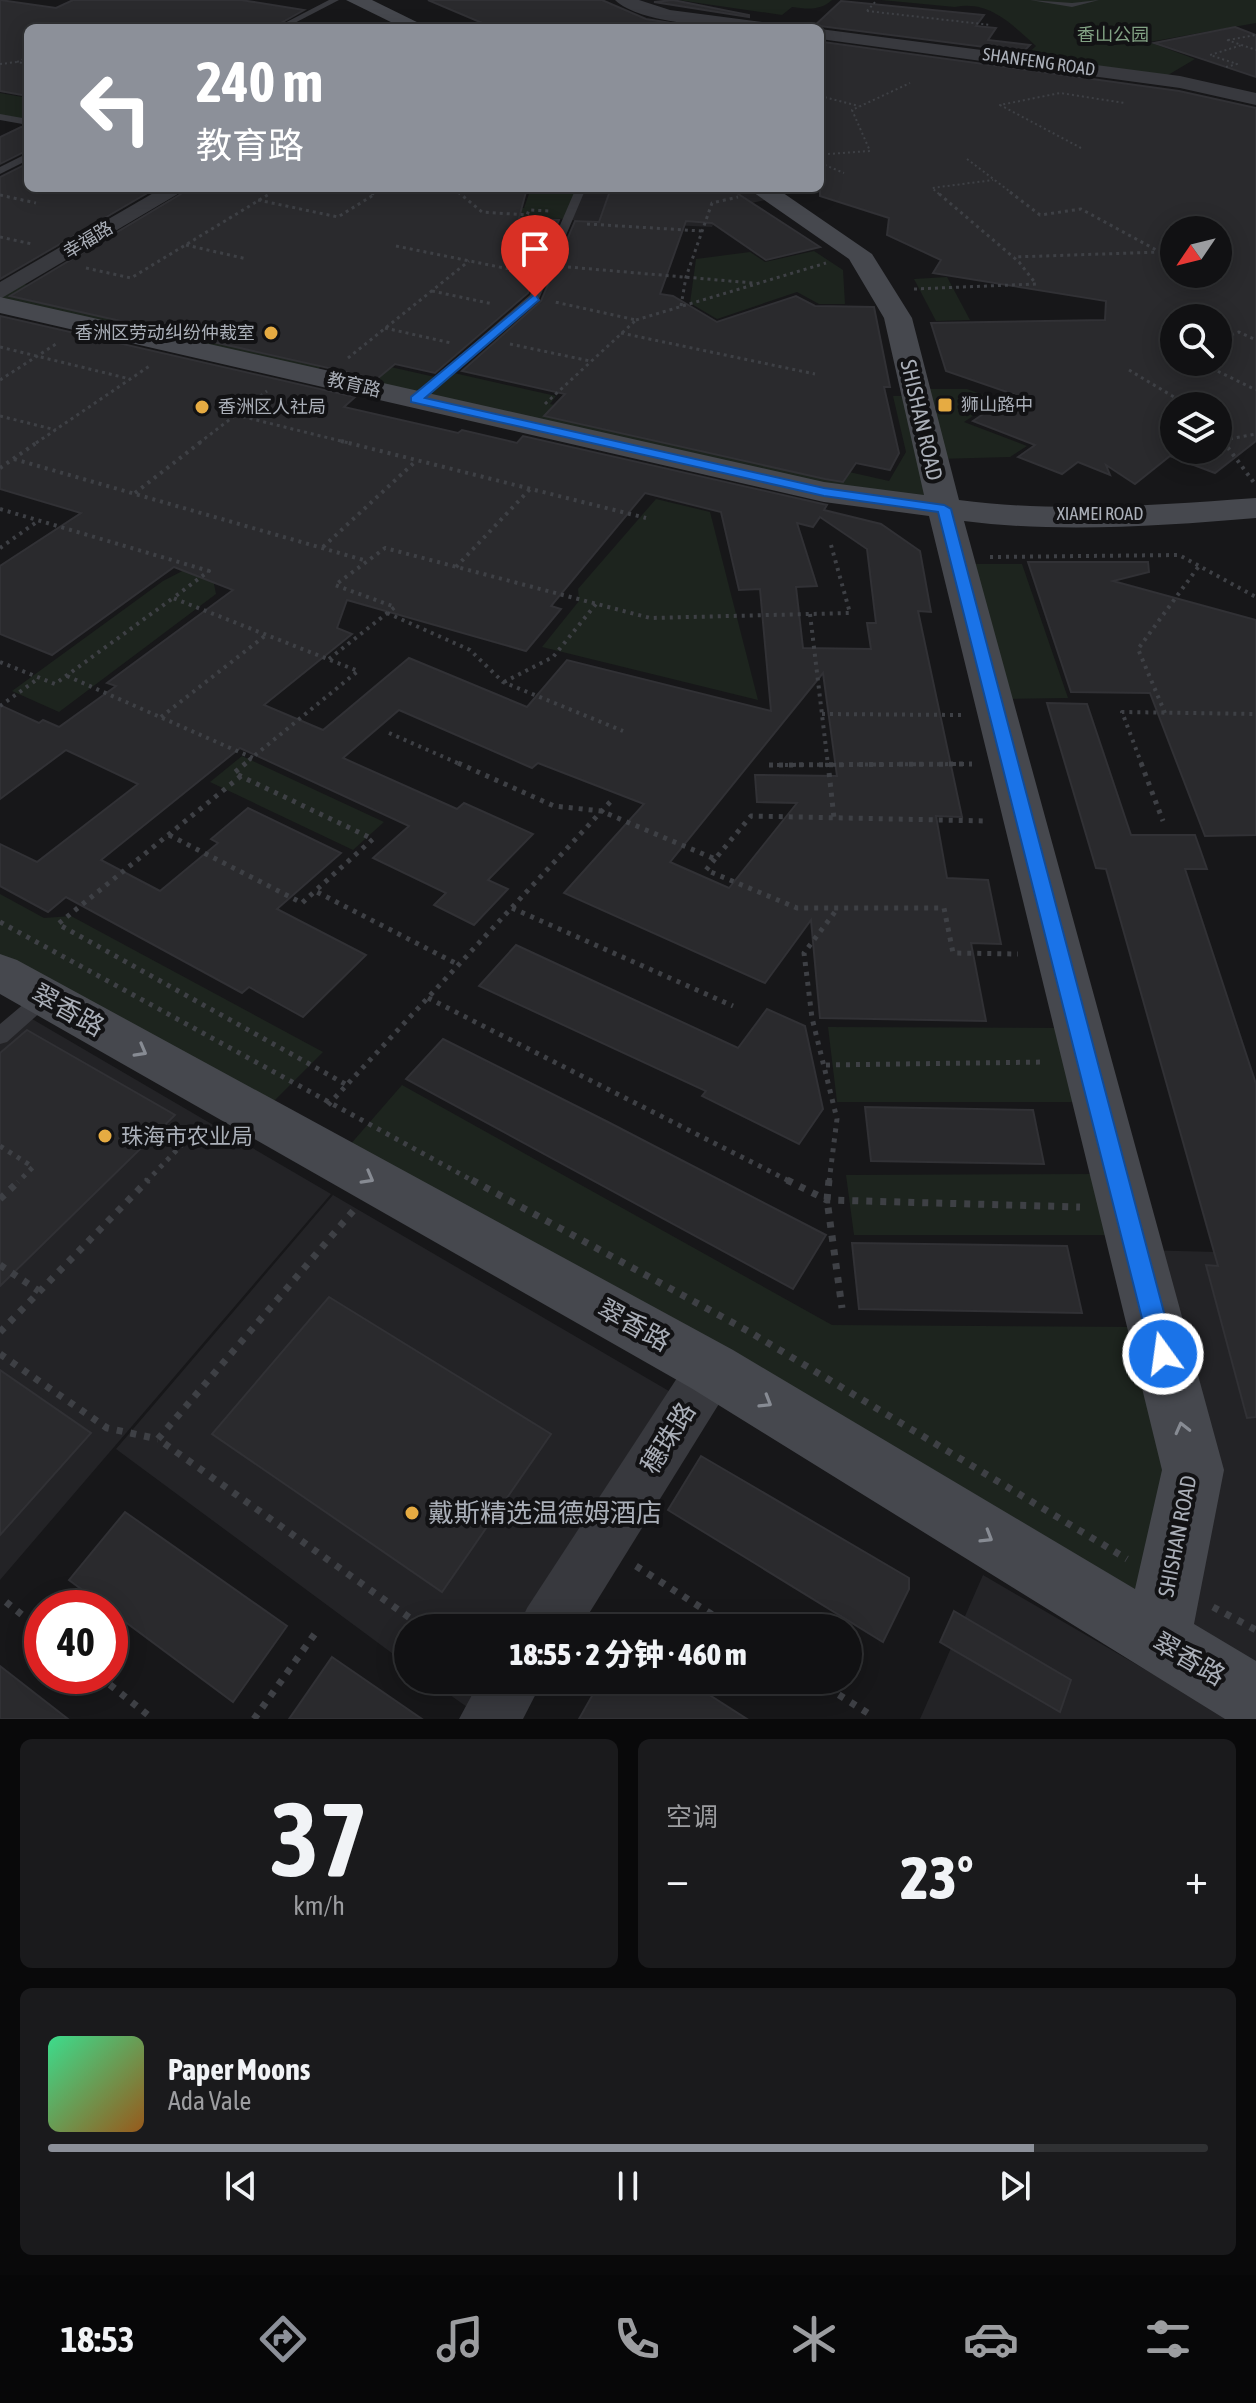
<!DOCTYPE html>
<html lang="zh">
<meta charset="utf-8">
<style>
body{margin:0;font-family:"Asap Condensed","Noto Sans SC",sans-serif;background:#1a1a1c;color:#f1f3f6;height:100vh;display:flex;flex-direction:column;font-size:30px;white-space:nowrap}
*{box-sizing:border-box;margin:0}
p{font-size:26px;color:#9c9da0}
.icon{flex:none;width:44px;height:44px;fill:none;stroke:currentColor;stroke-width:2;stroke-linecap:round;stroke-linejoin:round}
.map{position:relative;height:1719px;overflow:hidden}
.side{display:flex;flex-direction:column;gap:20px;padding:20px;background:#09090a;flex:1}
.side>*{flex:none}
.top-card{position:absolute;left:24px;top:24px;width:800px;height:168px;border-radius:12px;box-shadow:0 4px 20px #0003,0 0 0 2px #303133;background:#8c9099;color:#fff;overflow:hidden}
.needle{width:52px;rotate:235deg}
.controls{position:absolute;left:1160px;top:216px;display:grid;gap:16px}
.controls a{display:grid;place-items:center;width:72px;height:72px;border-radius:50%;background:#111113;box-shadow:0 4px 20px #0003,0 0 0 2px #303133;font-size:40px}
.speed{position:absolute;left:24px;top:1590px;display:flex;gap:16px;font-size:40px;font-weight:700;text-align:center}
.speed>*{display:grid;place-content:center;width:104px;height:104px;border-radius:50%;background:#111113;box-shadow:0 4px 20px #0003,0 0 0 2px #303133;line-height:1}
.speed .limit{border:12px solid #d22;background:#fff;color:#111}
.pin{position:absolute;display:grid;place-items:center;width:68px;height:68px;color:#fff;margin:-82px -34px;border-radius:50% 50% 50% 0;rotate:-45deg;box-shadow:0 0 8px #0007}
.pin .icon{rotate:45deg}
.me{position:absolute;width:88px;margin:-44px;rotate:346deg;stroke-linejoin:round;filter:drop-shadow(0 0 6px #0008)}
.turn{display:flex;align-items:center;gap:28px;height:168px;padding:0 40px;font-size:36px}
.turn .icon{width:104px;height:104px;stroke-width:2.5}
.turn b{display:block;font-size:56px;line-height:68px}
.big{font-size:60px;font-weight:800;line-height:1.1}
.side .tile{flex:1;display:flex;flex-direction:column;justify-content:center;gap:12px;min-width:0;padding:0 28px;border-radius:12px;background:#1a1a1c}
.side .dial{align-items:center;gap:0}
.dial b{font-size:104px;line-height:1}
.song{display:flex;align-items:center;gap:24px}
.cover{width:96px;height:96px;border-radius:12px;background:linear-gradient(135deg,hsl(150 70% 55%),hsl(30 70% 35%))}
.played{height:8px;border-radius:4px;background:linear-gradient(90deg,#8c9099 85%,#303133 85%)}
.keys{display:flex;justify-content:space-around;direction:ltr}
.heat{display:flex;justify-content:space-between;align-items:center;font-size:44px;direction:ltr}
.side .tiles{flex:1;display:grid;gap:20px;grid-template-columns:1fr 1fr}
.tile:last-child{grid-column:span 2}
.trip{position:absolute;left:394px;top:1614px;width:468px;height:80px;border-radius:40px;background:#111113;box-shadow:0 4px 20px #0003,0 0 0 2px #303133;font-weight:800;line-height:80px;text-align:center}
.dock{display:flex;height:128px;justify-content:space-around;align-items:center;background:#070708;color:#9c9da0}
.dock .icon{width:56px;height:56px}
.dock .current{color:#8c9099}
.dock b{font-size:36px;color:#f1f3f6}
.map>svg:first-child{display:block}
.built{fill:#232326}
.green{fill:#1d241e}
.building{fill:#2a2a2d;stroke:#313135;stroke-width:2;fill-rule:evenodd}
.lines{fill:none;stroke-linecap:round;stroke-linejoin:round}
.path-far4{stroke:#3e4045;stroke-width:2;stroke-dasharray:2 3;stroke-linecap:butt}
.path-far3{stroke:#3e4045;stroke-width:3;stroke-dasharray:3 4;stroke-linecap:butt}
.path-far2{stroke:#3e4045;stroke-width:4;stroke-dasharray:3 5;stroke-linecap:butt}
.path-far1{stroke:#3e4045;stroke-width:5;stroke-dasharray:4 6;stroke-linecap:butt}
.path{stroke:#3e4045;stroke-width:7;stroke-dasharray:6 8;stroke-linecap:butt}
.lane{fill:#38393e;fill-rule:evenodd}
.street{fill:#38393e;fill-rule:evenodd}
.secondary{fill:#46484e;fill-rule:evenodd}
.oneway{stroke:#878b93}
.route{fill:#1a73e8;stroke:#114b97;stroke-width:2}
.poi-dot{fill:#e6ab42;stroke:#121214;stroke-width:3}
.labels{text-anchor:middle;stroke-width:8;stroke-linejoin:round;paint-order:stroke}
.far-park-label{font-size:18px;fill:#82a284;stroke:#121214}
.far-street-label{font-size:18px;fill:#aaafb8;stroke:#121214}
.far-poi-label{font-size:18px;fill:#aaafb8;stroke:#121214;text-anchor:start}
.street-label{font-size:22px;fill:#aaafb8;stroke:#121214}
.poi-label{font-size:22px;fill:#aaafb8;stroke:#121214;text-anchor:start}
.near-street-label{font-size:26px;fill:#aaafb8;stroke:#121214}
.near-poi-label{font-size:26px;fill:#aaafb8;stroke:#121214;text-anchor:start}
</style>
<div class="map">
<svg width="1256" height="1719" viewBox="0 0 1256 1719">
<rect width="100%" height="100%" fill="#171719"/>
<g class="built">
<path d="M581,188H759L774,198L720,210L712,227L569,220Z"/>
<path d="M27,1016L331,1194L0,1580V1039Z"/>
<path d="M333,1195L686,1401L542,1628H408V1665L116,1449Z"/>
<path d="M1140,1250L1256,1253V1690L1161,1640Z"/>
<path d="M983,1575L1230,1719H920Z"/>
<path d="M429,1680H509L484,1719Z"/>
</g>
<g class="green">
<path d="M678,0H832C820,11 807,9 792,7L782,15Z"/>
<path d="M881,0H1256V23L1149,42L1195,59L1163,78L1023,58L1036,46C1012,25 990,0 955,7Z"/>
<path d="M0,93L28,98V120L0,115Z"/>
<path d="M531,188H577L564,219L533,217L522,245L482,207L524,208Z"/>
<path d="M814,251L843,270L845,304H819L797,292L717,319L690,303L696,259L750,252L765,262Z"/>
<path d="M947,277L970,320L936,321L914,279Z"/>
<path d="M24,284L329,360L313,373L0,297Z"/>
<path d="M373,363L435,377L414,396L351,381Z"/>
<path d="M454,373L556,396L550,404L889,481L906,452L893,396H910L938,505L827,489L425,398Z"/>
<path d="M921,389H967L997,400L964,422L1027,446L1010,457L938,459Z"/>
<path d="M656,499L710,512L758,700L542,647L579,601L578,589Z"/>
<path d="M295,528L214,584L216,594L59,712L12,691L163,581L215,554Z"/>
<path d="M967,564H1022L1068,698L1007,699Z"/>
<path d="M242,756L384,822L353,850L210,782Z"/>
<path d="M0,894L44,918L71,916L323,1052L267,1108L0,958Z"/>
<path d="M828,1027L1064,1028L1083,1102H837Z"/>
<path d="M402,1085L832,1325L1139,1327L1171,1462L1140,1613L342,1154Z"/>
<path d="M1097,1174L1112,1235H854L846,1175Z"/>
</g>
<g class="building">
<path d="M0,0L56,8L73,0H241L304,10L272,28H28V96L0,91Z"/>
<path d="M428,0H602L646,19L703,28H494Z"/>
<path d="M673,0L749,15V17L654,2Z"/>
<path d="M841,1L984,15L976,26L996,28L988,40L1030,45L1023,52L820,26L812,28Z"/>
<path d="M1235,27L1256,35V77L1154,43Z"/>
<path d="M823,42L1179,91L1256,108V441L1215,473L1170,456L1135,484L1106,465L1110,475L1078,462L1062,474L1018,457L1035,445L973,421L1013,394L946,371L931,323L1105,320L1106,301L933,273L941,260L887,235L889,218L820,196V46ZM1174,230H1218V274H1174ZM1174,318H1218V362H1174ZM1174,406H1218V450H1174Z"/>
<path d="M21,127L28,128V150L0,164V137Z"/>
<path d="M28,163V188H156L0,279V177Z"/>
<path d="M191,188H527L519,218L559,220L528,293L435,373L395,364L377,379L10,296Z"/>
<path d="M611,188H729L820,247L766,260L712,223L686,221L660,294L673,296L717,322L796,296L815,306L874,307L890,387H884L899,453L890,470L856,463L843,482L825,479L544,416L565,394L462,371L541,301L575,221L599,222Z"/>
<path d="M0,316L355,397L344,407L458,433L462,430L517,443L523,436L827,505L824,510L881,524L920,551L931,612L918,611L962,817L936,816L947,878L988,880L1001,944L971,943L986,1021L820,1018L811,920L765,983L564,893L644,804L538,763L532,768L399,710L343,758L457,809L464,803L533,834L488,880L508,889L474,925L434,905L446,893L373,858L409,826L240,748L101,860L160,891L218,843L211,839L248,808L341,853L277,909L366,955L303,1017L249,987L242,993L66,897L48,912L0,886V844L37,862L138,784L66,750L0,799V705L39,723L43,720L59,727L116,686L107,683L233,590L174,567L52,655L0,634V566L81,513L0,489ZM645,493L721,512L739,590L760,589L771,711L567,660L527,707L409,658L323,730L264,705L352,634L337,628L347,600L526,651L561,609L551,606ZM820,517L867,549L876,623H867L871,649L803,648L796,587L817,586L797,523L813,527ZM823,673L837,776L755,775L757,802L797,803L729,888L670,862Z"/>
<path d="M1028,562H1148L1149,572L1113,581L1256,620V835L1205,836L1150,693L1071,692Z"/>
<path d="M1047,703L1087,704L1131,835H1195L1207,869H1185L1256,1084V1417L1247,1418L1206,1265L1218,1266L1106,869L1096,868Z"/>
<path d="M516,945L738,1048L767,1009L805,1026L823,1109L799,1144L702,1096L706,1091L479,986Z"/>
<path d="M27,1030L175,1115L0,1286V1053Z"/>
<path d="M443,1039L608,1122L826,1235L793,1289L406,1079Z"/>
<path d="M865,1107L1033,1110L1044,1164L871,1161Z"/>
<path d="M852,1243L1067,1246L1082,1313L859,1309Z"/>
<path d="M329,1297L551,1434L442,1592L212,1434Z"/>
<path d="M0,1370L91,1433L0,1535Z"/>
<path d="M701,1456L909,1578V1589L883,1642L668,1510Z"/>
<path d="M125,1512L287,1626L233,1702L69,1580Z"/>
<path d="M954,1611L1071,1680L1060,1712L940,1642Z"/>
<path d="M332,1657L422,1719H289Z"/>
<path d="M0,1666L68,1719H0Z"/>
<path d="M601,1680H686L747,1719H579Z"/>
</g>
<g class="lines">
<g class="path-far4">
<path d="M867,11L991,25"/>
<path d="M867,11L876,1"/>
<path d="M1227,40L1256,50"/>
<path d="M1228,40L1256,35"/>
<path d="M28,57L17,62L28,64"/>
<path d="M0,64L17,62"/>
<path d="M1226,67L1237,64L1210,55L1242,45"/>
<path d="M820,96L859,106"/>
<path d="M1081,148L1000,105L1060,93L1125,103"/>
<path d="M967,159L1013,194"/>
<path d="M820,160L828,154L870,151L852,110L910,83"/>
<path d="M820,163L844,173"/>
<path d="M254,188L270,193"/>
<path d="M346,188L375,194"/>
<path d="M453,188L460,194"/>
<path d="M939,194L932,188L993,180"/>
</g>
<g class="path-far3">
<path d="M267,192L270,193"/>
<path d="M458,192L482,212L527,215L529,210L550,211"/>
<path d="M1010,192L1040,215L1081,209L1160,252L1014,257"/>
<path d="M0,195L36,203"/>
<path d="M258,200L338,217L375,194L365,192"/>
<path d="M587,224L702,231"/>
<path d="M0,237L32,244"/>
<path d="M186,245L247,259"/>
<path d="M396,246L524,272"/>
<path d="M568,267L753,283"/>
<path d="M86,268L131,278L271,193"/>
<path d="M914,289L1036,284L1019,262L937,192"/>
<path d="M432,291L493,304"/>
<path d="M681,306L686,277L712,203L738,197"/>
<path d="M636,320L826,263"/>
<path d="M385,328L451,343"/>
<path d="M621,333L815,374"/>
<path d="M1218,340L1239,332L1256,340"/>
<path d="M510,344L590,361"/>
<path d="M0,347L130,379"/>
<path d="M348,358L469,261"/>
<path d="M1199,362L1256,390"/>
<path d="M1129,370L1189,406"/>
<path d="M0,380L56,344"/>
<path d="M545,404L636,320L555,302"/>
<path d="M236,415L349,443"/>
<path d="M0,416L56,430"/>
<path d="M1218,434L1225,443"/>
<path d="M1223,440L1256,434"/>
<path d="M36,443L151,365"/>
<path d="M199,443L267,391"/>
</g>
<g class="path-far2">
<path d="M341,441L646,518"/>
<path d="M1223,441L1255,484"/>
<path d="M14,459L367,561"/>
<path d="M0,468L39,441"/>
<path d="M135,493L202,441"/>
<path d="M0,509L209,571L173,598L358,671L243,765"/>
<path d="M323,547L417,460"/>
<path d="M0,548L38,521"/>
<path d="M990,557L1179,555L1256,597"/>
<path d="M456,567L531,488"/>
<path d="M387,613L470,650L503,682L623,731"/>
<path d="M810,614L828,765"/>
<path d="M329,659L395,607L335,585L385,548L650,618L850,613L831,545"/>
<path d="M0,662L55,684L173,598"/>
<path d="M67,676L253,758"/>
<path d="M504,682L553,657L596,604"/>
<path d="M0,706L39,678"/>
<path d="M1165,713L1138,649L1199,566"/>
<path d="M822,714L961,715"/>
<path d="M161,717L266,635"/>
<path d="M389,733L462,765"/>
<path d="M769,765L972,764"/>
<path d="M1142,765L1122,712L1256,714"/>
</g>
<g class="path-far1">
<path d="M246,763L234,773L373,839L315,891L459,965"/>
<path d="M458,763L554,806L601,811L715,859L751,816L988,821"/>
<path d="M828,763L834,818"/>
<path d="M1141,763L1163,821"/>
<path d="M769,765L972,764"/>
<path d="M241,776L58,924L347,1085"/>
<path d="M169,835L302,903L315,891"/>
<path d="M715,859L706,870L797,908H944L953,953L1018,954"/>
<path d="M512,908L733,1006"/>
<path d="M0,922L475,1182"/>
<path d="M428,998L791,1182"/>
<path d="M826,1065L1046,1062"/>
<path d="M328,1105L612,800"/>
<path d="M0,1146L33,1167L18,1182"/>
<path d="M146,1182L200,1126"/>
<path d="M829,1182L837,1119L812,1018L804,953L838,908"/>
</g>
<g class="path">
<path d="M472,1180L748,1331L1127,1559"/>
<path d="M787,1180L827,1200L1080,1207"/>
<path d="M829,1180L827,1200L842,1308"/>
<path d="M0,1199L20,1180"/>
<path d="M353,1211L158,1439L424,1628"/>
<path d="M0,1265L39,1291"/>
<path d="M0,1332L148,1180"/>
<path d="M0,1354L107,1428L158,1439"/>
<path d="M636,1566L733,1628"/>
<path d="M6,1602L42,1631"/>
<path d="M1213,1607L1256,1630"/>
<path d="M99,1676L153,1719"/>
<path d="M815,1680L871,1715"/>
<path d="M254,1719L319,1628"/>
</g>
<g class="lane">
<path d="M329,0H339L285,28H275Z"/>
<path d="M1030,0L1072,3L1099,0L1072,7Z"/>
<path d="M0,114L28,119V125L0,120Z"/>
<path d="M28,153V160L0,174V167Z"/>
<path d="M576,188H586L539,299L420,403H412V397L530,295Z"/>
<path d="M45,990L52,992L55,997L52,1002L7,1042L0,1044V1024L38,992Z"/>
</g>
<g class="street">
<path d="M615,0H639L670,10L770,23L779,28C740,28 643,27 615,0Z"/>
<path d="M820,29L1180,76L1256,93V105L1180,88L820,39Z"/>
<path d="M162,188H188L0,299V282Z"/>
<path d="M712,1345L730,1352L737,1369L730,1386L580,1628H518L527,1608L694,1352Z"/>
<path d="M480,1680H543L523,1719H459Z"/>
</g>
<g class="secondary">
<path d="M346,0H372L429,28H403Z"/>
<path d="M747,188H776L872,254L912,318L959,500C1056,513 1159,505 1256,498V518C1162,526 1057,533 964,521L1224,1470L1194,1624L1256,1661V1719H1225L691,1388L0,994V954L17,960L733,1350L1135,1589L1162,1470L929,516L824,502L0,313V297L824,482L924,495L884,318L849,259Z"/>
</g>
</g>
<defs><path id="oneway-chevron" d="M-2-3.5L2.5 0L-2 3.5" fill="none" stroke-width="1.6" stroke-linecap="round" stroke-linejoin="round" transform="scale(2)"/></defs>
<g class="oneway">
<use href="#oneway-chevron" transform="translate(141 1051) rotate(29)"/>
<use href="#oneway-chevron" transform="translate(368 1178) rotate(29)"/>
<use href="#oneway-chevron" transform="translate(766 1402) rotate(31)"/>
<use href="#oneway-chevron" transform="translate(1182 1428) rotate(-104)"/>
<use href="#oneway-chevron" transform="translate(987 1537) rotate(31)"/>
</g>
<path class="route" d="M535,294L539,300L425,398L824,488L944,505L951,509L1175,1354L1172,1362L1163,1365L1154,1362L1151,1354L938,512L824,496L411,402V397Z"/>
<g class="poi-dot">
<circle cx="271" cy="333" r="8"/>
<rect x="937" y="397" width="16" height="16" rx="4"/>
<circle cx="202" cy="407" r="8"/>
<circle cx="105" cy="1136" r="8"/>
<circle cx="412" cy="1513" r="8"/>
</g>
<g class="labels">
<g class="far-park-label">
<text x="1113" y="41">香山公园</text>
</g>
<g class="far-street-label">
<text transform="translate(1039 62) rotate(8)" y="6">SHANFENG ROAD</text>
<text transform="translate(88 240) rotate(-31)" y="6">幸福路</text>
<text transform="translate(354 385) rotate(13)" y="6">教育路</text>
<text x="1100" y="520">XIAMEI ROAD</text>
</g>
<g class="far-poi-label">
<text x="255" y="339" text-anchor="end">香洲区劳动纠纷仲裁室</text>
<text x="961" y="411">狮山路中</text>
<text x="218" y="413">香洲区人社局</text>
</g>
<g class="street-label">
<text transform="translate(922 420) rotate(77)" y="8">SHISHAN ROAD</text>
<text transform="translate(1177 1536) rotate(-79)" y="8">SHISHAN ROAD</text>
</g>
<g class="poi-label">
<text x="121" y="1144">珠海市农业局</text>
</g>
<g class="near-street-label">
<text transform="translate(68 1010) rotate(29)" y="9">翠香路</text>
<text transform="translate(634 1325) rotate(29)" y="9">翠香路</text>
<text transform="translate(668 1438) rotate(-58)" y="9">穗珠路</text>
<text transform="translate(1189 1659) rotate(30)" y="9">翠香路</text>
</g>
<g class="near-poi-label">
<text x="428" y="1522">戴斯精选温德姆酒店</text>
</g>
</g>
</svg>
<div class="controls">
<a><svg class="needle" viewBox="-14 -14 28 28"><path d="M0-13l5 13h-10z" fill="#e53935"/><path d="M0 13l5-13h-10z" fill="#9c9da0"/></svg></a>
<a><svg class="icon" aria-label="search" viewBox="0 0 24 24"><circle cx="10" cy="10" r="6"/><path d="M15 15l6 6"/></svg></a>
<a><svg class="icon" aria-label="layers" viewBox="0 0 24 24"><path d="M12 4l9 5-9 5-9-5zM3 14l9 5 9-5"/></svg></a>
</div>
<div class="speed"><div class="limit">40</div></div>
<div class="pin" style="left:535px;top:297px;background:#d93025"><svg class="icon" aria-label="arrive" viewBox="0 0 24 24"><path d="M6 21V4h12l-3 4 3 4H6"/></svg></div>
<svg class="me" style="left:1163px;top:1354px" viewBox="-20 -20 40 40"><circle r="17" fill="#1a73e8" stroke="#fff" stroke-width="3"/><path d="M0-11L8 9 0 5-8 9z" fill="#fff"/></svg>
<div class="trip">18:55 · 2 分钟 · 460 m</div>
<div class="top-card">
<div class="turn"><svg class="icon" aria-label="left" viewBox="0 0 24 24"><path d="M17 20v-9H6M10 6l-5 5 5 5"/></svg><div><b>240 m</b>教育路</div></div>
</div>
</div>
<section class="side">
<div class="tiles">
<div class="tile dial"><b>37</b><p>km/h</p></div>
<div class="tile"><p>空调</p>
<div class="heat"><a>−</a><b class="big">23°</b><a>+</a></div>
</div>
<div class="tile">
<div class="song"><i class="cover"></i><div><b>Paper Moons</b><p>Ada Vale</p></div></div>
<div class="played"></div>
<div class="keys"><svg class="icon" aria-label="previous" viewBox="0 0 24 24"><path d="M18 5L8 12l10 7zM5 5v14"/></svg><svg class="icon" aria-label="pause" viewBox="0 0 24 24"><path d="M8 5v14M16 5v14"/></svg><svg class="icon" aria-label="next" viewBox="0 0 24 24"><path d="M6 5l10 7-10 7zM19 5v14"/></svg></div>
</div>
</div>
</section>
<nav class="dock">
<b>18:53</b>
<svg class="icon current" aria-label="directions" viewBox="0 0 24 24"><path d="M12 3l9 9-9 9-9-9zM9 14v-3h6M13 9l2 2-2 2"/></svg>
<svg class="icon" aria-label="music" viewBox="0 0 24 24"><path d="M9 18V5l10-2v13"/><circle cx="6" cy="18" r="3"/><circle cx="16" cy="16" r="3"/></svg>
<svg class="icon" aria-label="phone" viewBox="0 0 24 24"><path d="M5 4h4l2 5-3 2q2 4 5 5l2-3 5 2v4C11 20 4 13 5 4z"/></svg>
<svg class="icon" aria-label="climate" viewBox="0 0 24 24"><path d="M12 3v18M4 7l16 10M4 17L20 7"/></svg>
<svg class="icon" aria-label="car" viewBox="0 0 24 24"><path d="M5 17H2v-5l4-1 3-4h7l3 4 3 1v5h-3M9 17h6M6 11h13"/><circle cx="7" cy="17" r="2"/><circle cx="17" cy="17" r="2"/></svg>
<svg class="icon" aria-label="filters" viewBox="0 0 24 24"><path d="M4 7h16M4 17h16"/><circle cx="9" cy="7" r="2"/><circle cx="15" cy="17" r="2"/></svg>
</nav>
